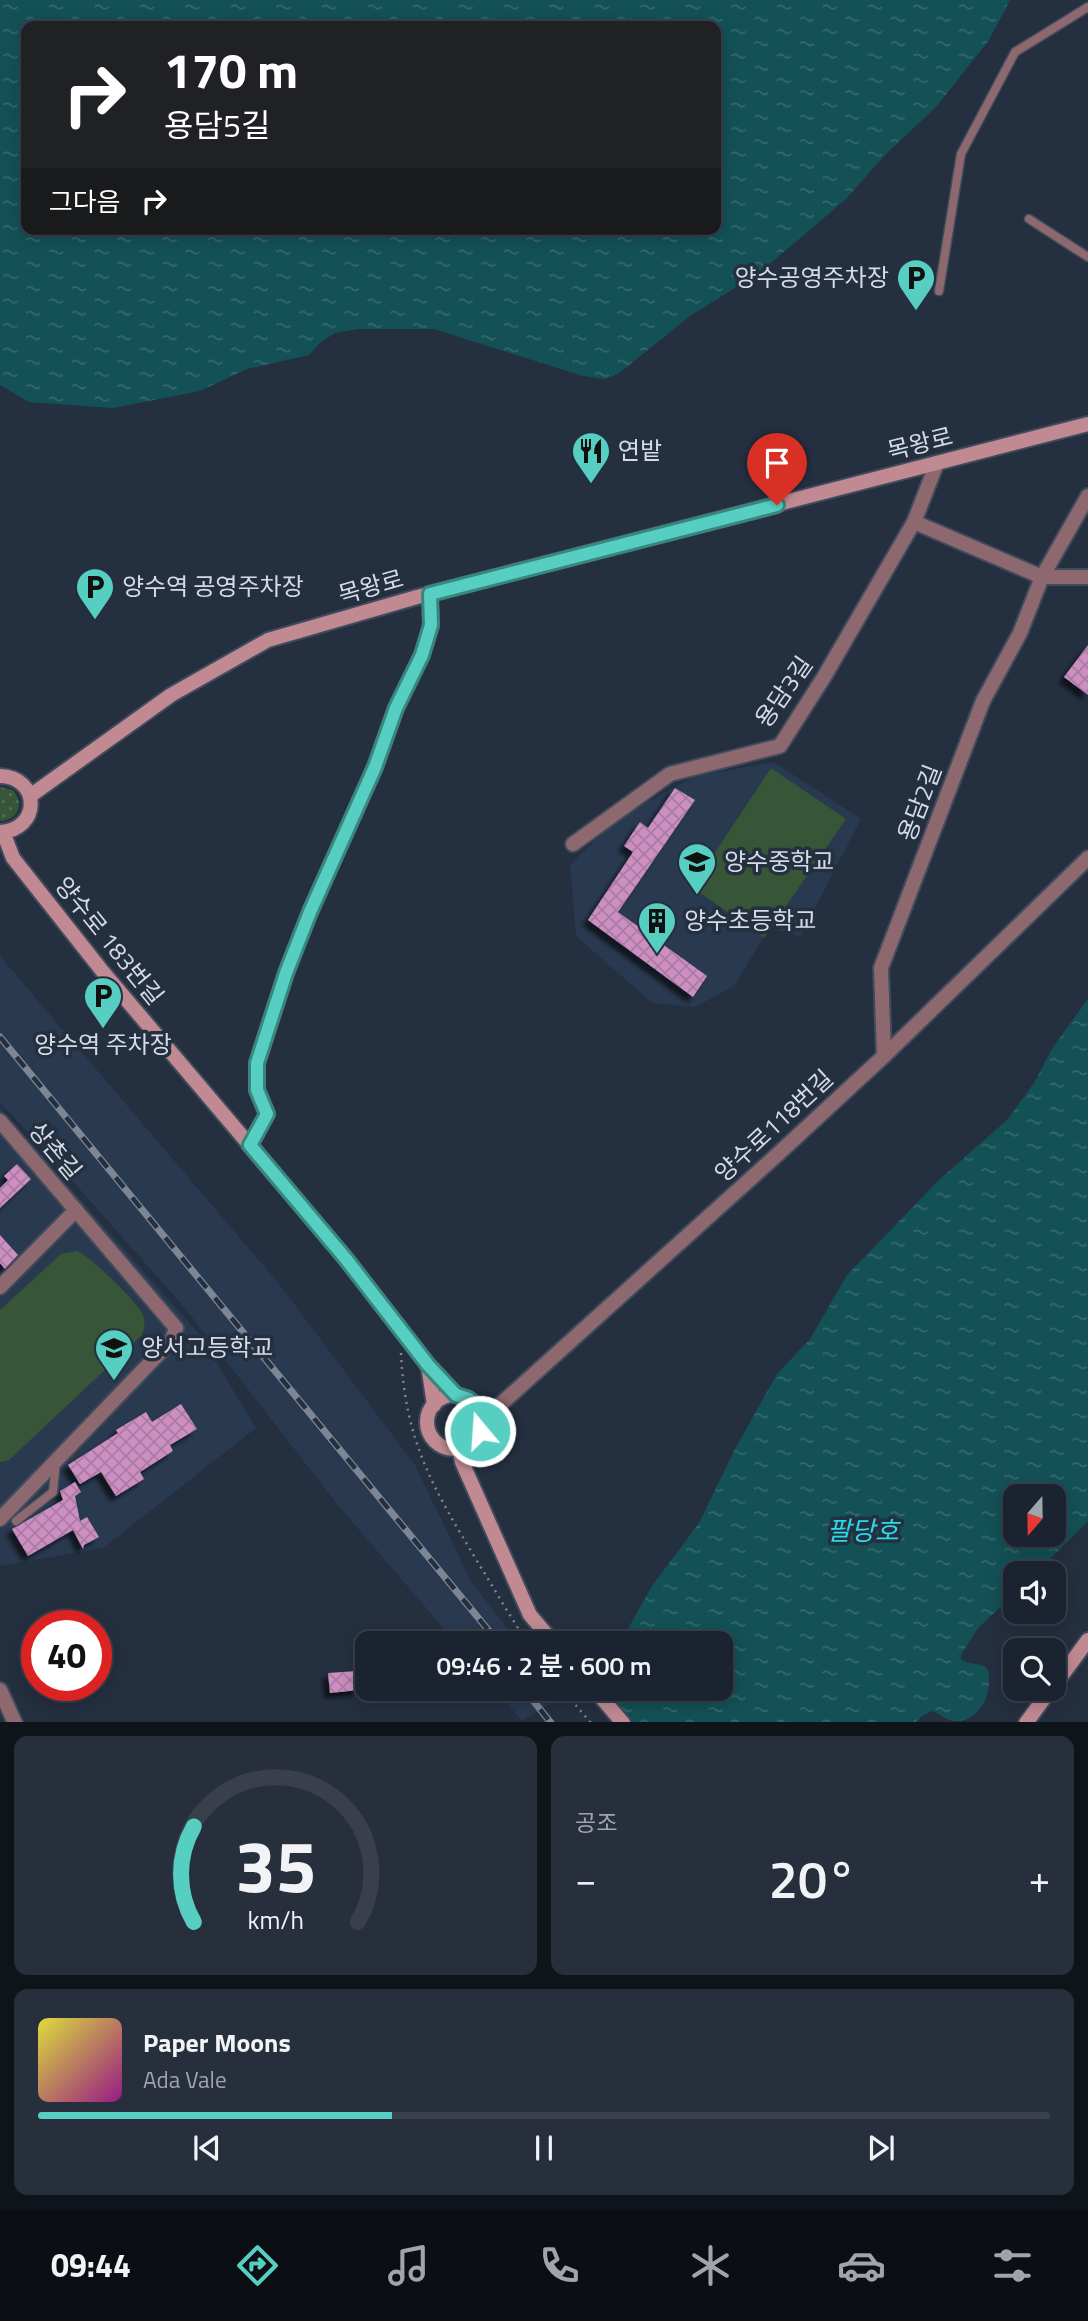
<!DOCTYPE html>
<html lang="ko">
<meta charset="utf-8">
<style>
body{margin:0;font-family:"Titillium Web","Noto Sans KR",sans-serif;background:#282f3c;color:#f1f3f6;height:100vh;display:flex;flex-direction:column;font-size:26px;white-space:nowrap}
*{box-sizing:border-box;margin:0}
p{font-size:23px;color:#a0a4ab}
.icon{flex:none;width:38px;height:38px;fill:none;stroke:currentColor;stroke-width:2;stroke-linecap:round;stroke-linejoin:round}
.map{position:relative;height:1722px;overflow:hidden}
.panel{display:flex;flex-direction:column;gap:14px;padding:14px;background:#0f131a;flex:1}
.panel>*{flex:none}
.hud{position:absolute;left:21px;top:21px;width:700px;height:214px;border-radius:14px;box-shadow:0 4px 18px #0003,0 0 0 2px #39404c;background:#202124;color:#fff;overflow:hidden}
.needle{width:46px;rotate:200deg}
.controls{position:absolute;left:1003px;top:1484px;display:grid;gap:14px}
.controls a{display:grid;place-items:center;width:63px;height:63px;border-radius:14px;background:#1b2330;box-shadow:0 4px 18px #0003,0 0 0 2px #39404c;font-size:35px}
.speed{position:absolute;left:21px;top:1610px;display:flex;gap:14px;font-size:35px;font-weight:700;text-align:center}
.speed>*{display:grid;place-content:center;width:91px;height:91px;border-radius:50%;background:#1b2330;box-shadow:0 4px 18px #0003,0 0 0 2px #39404c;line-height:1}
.speed .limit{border:10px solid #d22;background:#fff;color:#111}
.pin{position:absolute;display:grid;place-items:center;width:60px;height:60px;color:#fff;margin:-72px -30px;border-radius:50% 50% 50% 0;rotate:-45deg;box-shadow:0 0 7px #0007}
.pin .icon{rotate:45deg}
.me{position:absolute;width:77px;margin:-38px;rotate:342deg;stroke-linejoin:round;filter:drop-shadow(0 0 5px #0008)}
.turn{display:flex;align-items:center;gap:24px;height:147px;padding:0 28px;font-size:32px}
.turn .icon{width:91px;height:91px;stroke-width:2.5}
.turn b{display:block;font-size:49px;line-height:60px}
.then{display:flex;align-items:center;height:66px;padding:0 28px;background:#0003;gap:14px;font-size:26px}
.big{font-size:52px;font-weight:600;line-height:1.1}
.panel .card{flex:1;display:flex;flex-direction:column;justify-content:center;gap:10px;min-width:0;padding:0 24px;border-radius:14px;background:#282f3c}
.panel .dial{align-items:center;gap:0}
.dial svg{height:182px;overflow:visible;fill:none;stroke:#39404c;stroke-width:7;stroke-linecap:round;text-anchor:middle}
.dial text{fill:#f1f3f6;stroke:none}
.song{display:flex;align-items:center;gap:21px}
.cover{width:84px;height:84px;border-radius:10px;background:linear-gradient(135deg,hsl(60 70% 55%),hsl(310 70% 35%))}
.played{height:7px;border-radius:4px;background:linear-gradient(90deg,#57cec2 35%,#39404c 35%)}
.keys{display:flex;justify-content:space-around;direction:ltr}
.heat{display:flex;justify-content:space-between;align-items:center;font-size:38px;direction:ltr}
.panel .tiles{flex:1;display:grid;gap:14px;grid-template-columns:1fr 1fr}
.card:last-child{grid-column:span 2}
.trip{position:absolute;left:355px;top:1631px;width:378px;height:70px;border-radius:14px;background:#1b2330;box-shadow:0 4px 18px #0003,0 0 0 2px #39404c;font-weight:600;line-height:70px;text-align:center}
.dock{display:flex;height:112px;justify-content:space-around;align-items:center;background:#0b0e13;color:#a0a4ab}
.dock .icon{width:49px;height:49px}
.dock .selected{color:#57cec2}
.dock b{font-size:32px;color:#f1f3f6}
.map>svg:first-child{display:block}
.built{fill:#29394f}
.grass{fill:url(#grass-dots)}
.park{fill:#365637}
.water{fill:url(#water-ripples);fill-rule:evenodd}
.building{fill:url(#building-cross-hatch);filter:url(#shadow)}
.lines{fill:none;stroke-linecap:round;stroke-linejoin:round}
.lane-casing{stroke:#404b5b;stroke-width:11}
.street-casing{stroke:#404b5b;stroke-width:18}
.secondary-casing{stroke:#404b5b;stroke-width:18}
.path{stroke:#7d8694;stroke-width:2.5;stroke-dasharray:2 5;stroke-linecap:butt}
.lane{stroke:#8d696f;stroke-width:8}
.street{stroke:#8d696f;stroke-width:14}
.secondary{stroke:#c18a93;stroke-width:14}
.rail-casing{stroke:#7d8694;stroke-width:7}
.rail{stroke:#242f40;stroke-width:4.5;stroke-dasharray:13;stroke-linecap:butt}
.route-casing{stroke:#39867e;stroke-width:18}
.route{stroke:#57cec2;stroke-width:12}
.labels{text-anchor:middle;stroke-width:7;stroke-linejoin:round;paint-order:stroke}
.poi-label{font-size:24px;fill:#d3dbe6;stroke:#242f40;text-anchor:start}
.street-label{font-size:24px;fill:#d3dbe6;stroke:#242f40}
.water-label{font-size:26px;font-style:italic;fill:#2adae7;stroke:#242f40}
</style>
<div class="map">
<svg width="1088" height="1723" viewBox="0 0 1088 1723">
<defs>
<pattern id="grass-dots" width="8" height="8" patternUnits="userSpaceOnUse" patternTransform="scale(1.75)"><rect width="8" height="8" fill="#365637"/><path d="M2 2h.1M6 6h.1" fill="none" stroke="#526e54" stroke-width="1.8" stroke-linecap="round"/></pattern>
<pattern id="water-ripples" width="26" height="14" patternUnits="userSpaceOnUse" patternTransform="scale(1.75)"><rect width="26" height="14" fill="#135156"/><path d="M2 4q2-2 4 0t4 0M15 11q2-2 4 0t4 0" fill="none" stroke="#34696e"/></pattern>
<pattern id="building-cross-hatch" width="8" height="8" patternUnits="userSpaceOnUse" patternTransform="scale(1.75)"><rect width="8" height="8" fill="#cd8ec2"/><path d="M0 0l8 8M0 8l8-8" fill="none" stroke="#aa7ba3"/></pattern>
<filter id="shadow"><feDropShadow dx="-5.5" dy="5.5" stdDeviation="2" flood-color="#0009"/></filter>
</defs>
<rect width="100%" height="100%" fill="#242f40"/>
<g class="built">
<path d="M774,762L861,819L800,937L770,927L734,986L695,1007L652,1003L576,936L570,865L616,819L696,776Z"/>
<path d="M0,956L280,1285L415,1465L471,1581L519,1643H456L337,1504L184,1307L44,1149L0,1103Z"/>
<path d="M0,1108L200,1335L256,1428L103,1548L0,1566Z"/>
<path d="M495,1689H554L561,1697L522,1721Z"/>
</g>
<path class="grass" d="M0,787L13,790C25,804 18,820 0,821Z"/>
<g class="park">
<path d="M771,768L846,819L764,938L692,887Z"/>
<path d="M77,1251C89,1255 139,1304 143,1315C146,1323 144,1330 141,1336L9,1460L0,1462V1310L61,1254Z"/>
</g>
<g class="water">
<path d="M0,0H1010L989,40L937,106L885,155L845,200L759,273L690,316L618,374L605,379L583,376L434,329H358L335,333L321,342L309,355L247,369L200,391L113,408L29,402L0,385ZM26,26H716V229H26Z"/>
<path d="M1088,999V1521L1036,1573H1015V1593L978,1628L961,1655V1659C969,1666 978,1661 988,1669C993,1690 982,1723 952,1721C945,1719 940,1714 932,1711L922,1716L915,1723L611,1722L605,1689H721V1643H620L652,1586L699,1523L735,1449L777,1374L810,1339L847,1275L940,1179L1007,1120L1034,1083L1053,1047ZM1015,1496H1054V1535H1015Z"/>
</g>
<g class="building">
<path d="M1088,645V695L1064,677Z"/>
<path d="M675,788L695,800L618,912L707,976L693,997L588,920L633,852L624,846L640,822L648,828Z"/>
<path d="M17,1164L31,1179L0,1208V1188L8,1180L4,1176Z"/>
<path d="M0,1235L18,1255L5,1269L0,1263Z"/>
<path d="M181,1404L197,1429L170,1445L173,1451L140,1472L144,1479L116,1496L101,1472L80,1484L68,1465L118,1433L116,1430L146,1412L152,1422Z"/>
<path d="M75,1482L81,1492L75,1496L80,1521L87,1517L99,1537L84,1545L83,1549L73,1530L28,1556L12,1529L63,1500L60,1491Z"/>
<path d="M357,1671L359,1690L330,1693L328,1673Z"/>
</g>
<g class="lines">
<defs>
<g id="lane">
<path d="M1029,219L1088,257"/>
<path d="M939,291L961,154L1015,52L1088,7"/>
<path d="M16,1521L53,1492L56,1462"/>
</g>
<g id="street">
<path d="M914,522L1042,577H1088"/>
<path d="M573,844L670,774L780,746L824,677L914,522L937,463"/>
<path d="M884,1056L881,968L983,701L1020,633L1042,577L1088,496"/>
<path d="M0,1121L176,1328L172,1340L0,1519"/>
<path d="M250,1145L267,1114L257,1090V1063L286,973L310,912L375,767L396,708L422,655L431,626L430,594"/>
<path d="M0,1287L76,1210"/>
<path d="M481,1418L492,1412L778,1154L884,1056L1088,858"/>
<path d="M0,1690L15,1723"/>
</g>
<g id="secondary">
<path d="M0,776C41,777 41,830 0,832"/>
<path d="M30,796L171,695L268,640L417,597L1088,424"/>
<path d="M3,832L13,858L103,972L346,1259L428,1365L456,1395"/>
<path d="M428,1365L434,1405"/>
<circle cx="454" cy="1422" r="27"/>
<path d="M459,1448L462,1462L530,1615L554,1643"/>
<path d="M1054,1686L1088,1640"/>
<path d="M594,1689L623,1723"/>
<path d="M1026,1723L1051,1689"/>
</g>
</defs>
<use href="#lane" class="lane-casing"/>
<use href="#street" class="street-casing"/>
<use href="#secondary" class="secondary-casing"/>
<g class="path">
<path d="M401,1353C405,1441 433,1488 477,1561C494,1588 510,1617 528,1643"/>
<path d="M562,1689L591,1723"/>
</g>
<use href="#lane" class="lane"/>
<use href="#street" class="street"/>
<use href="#secondary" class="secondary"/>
<defs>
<g id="rail">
<path d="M0,1037L499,1643"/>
<path d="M524,1689L551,1723"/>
</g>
</defs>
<use href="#rail" class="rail-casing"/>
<use href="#rail" class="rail"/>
</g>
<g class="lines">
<defs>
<path id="route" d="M480,1431V1413L476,1405L469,1399L456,1395L428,1365L346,1259L250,1145L267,1114L257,1090V1063L286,973L310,912L375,767L396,708L422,655L431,625L430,594L777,505"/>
</defs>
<use href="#route" class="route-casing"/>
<use href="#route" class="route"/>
</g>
<defs>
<symbol id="parking-pin" viewBox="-11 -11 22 30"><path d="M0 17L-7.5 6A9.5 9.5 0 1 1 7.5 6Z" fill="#57cec2" stroke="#242f40"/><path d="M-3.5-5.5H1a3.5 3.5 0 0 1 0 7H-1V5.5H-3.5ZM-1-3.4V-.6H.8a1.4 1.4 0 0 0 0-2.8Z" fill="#111"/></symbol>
<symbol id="restaurant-pin" viewBox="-11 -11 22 30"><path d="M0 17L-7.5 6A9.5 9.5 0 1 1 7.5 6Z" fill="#57cec2" stroke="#242f40"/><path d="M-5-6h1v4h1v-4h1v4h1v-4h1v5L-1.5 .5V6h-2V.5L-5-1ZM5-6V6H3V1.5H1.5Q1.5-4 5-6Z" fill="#111"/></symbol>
<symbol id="school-pin" viewBox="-11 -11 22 30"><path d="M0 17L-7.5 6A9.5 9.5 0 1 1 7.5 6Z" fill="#57cec2" stroke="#242f40"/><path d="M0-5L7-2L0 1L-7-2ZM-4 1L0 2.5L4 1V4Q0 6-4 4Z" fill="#111"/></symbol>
<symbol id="building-pin" viewBox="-11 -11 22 30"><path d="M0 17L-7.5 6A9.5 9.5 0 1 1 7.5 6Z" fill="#57cec2" stroke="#242f40"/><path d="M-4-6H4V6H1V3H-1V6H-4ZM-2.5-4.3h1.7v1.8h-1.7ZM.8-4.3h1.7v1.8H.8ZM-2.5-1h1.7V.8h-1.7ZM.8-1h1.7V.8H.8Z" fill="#111"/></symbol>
</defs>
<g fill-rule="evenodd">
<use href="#parking-pin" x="894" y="256" width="44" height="60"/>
<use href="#restaurant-pin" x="569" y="429" width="44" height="60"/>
<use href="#parking-pin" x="73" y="565" width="44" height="60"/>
<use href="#school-pin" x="675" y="840" width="44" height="60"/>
<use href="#building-pin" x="635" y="899" width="44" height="60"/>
<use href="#parking-pin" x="81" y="974" width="44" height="60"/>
<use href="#school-pin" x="92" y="1326" width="44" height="60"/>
</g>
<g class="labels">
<g class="poi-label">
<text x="889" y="286" text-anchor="end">양수공영주차장</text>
<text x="618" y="459">연밭</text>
<text x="122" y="595">양수역 공영주차장</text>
<text x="724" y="870">양수중학교</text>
<text x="684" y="929">양수초등학교</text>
<text x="103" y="1053" text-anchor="middle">양수역 주차장</text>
<text x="141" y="1356">양서고등학교</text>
</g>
<g class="street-label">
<text transform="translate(920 444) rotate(-14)" y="8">목왕로</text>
<text transform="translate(371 587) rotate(-16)" y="8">목왕로</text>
<text transform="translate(784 692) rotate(-55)" y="8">용담3길</text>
<text transform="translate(920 803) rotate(-69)" y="8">용담2길</text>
<text transform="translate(109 941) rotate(51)" y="8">양수로 183번길</text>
<text transform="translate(774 1126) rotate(-43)" y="8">양수로118번길</text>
<text transform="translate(55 1151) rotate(50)" y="8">상촌길</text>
</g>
<g class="water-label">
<text x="863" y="1540">팔당호</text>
</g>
</g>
</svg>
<div class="controls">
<a><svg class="needle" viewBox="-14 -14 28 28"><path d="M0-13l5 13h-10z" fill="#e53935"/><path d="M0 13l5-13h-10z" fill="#a0a4ab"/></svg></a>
<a><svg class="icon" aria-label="sound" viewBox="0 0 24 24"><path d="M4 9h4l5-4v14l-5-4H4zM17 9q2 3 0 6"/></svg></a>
<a><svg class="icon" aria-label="search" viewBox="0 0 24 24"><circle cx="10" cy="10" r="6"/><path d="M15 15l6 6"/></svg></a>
</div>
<div class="speed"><div class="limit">40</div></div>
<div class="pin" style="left:777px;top:505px;background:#d93025"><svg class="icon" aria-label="arrive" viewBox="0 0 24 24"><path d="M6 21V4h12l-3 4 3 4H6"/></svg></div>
<svg class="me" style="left:480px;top:1431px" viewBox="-20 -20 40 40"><circle r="17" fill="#57cec2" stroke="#fff" stroke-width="3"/><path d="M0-11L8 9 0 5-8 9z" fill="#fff"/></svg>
<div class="trip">09:46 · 2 분 · 600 m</div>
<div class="hud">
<div class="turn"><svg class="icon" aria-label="right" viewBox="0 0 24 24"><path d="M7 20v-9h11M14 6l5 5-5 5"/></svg><div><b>170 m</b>용담5길</div></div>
<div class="then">그다음<svg class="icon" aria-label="right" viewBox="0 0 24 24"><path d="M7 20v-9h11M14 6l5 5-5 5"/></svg></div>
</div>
</div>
<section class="panel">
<div class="tiles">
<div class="card dial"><svg viewBox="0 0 100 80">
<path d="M14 69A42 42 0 1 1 86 69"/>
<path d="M14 69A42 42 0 0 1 14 27" stroke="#57cec2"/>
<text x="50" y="56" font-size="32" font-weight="700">35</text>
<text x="50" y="72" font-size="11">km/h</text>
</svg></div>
<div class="card"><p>공조</p>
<div class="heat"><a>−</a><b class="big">20°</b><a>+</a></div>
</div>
<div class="card">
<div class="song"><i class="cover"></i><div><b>Paper Moons</b><p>Ada Vale</p></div></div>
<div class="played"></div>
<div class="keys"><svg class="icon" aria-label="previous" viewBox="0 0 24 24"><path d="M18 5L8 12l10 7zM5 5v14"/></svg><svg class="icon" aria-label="pause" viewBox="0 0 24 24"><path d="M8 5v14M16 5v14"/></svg><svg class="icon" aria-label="next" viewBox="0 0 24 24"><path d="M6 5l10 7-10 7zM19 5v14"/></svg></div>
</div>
</div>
</section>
<nav class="dock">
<b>09:44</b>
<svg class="icon selected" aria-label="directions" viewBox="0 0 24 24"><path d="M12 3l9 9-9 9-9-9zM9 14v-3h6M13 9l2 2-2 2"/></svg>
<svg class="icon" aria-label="music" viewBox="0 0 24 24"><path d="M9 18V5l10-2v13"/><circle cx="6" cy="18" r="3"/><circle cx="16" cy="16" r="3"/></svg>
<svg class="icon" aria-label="phone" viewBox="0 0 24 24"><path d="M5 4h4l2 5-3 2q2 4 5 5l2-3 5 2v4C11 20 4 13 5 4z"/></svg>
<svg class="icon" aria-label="climate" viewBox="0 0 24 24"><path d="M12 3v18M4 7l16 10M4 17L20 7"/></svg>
<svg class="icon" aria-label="car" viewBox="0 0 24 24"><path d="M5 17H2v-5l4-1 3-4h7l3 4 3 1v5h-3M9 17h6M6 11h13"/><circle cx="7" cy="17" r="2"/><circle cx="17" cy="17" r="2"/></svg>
<svg class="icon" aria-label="filters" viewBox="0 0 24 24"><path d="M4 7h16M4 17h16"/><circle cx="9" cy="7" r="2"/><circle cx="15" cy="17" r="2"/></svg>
</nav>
